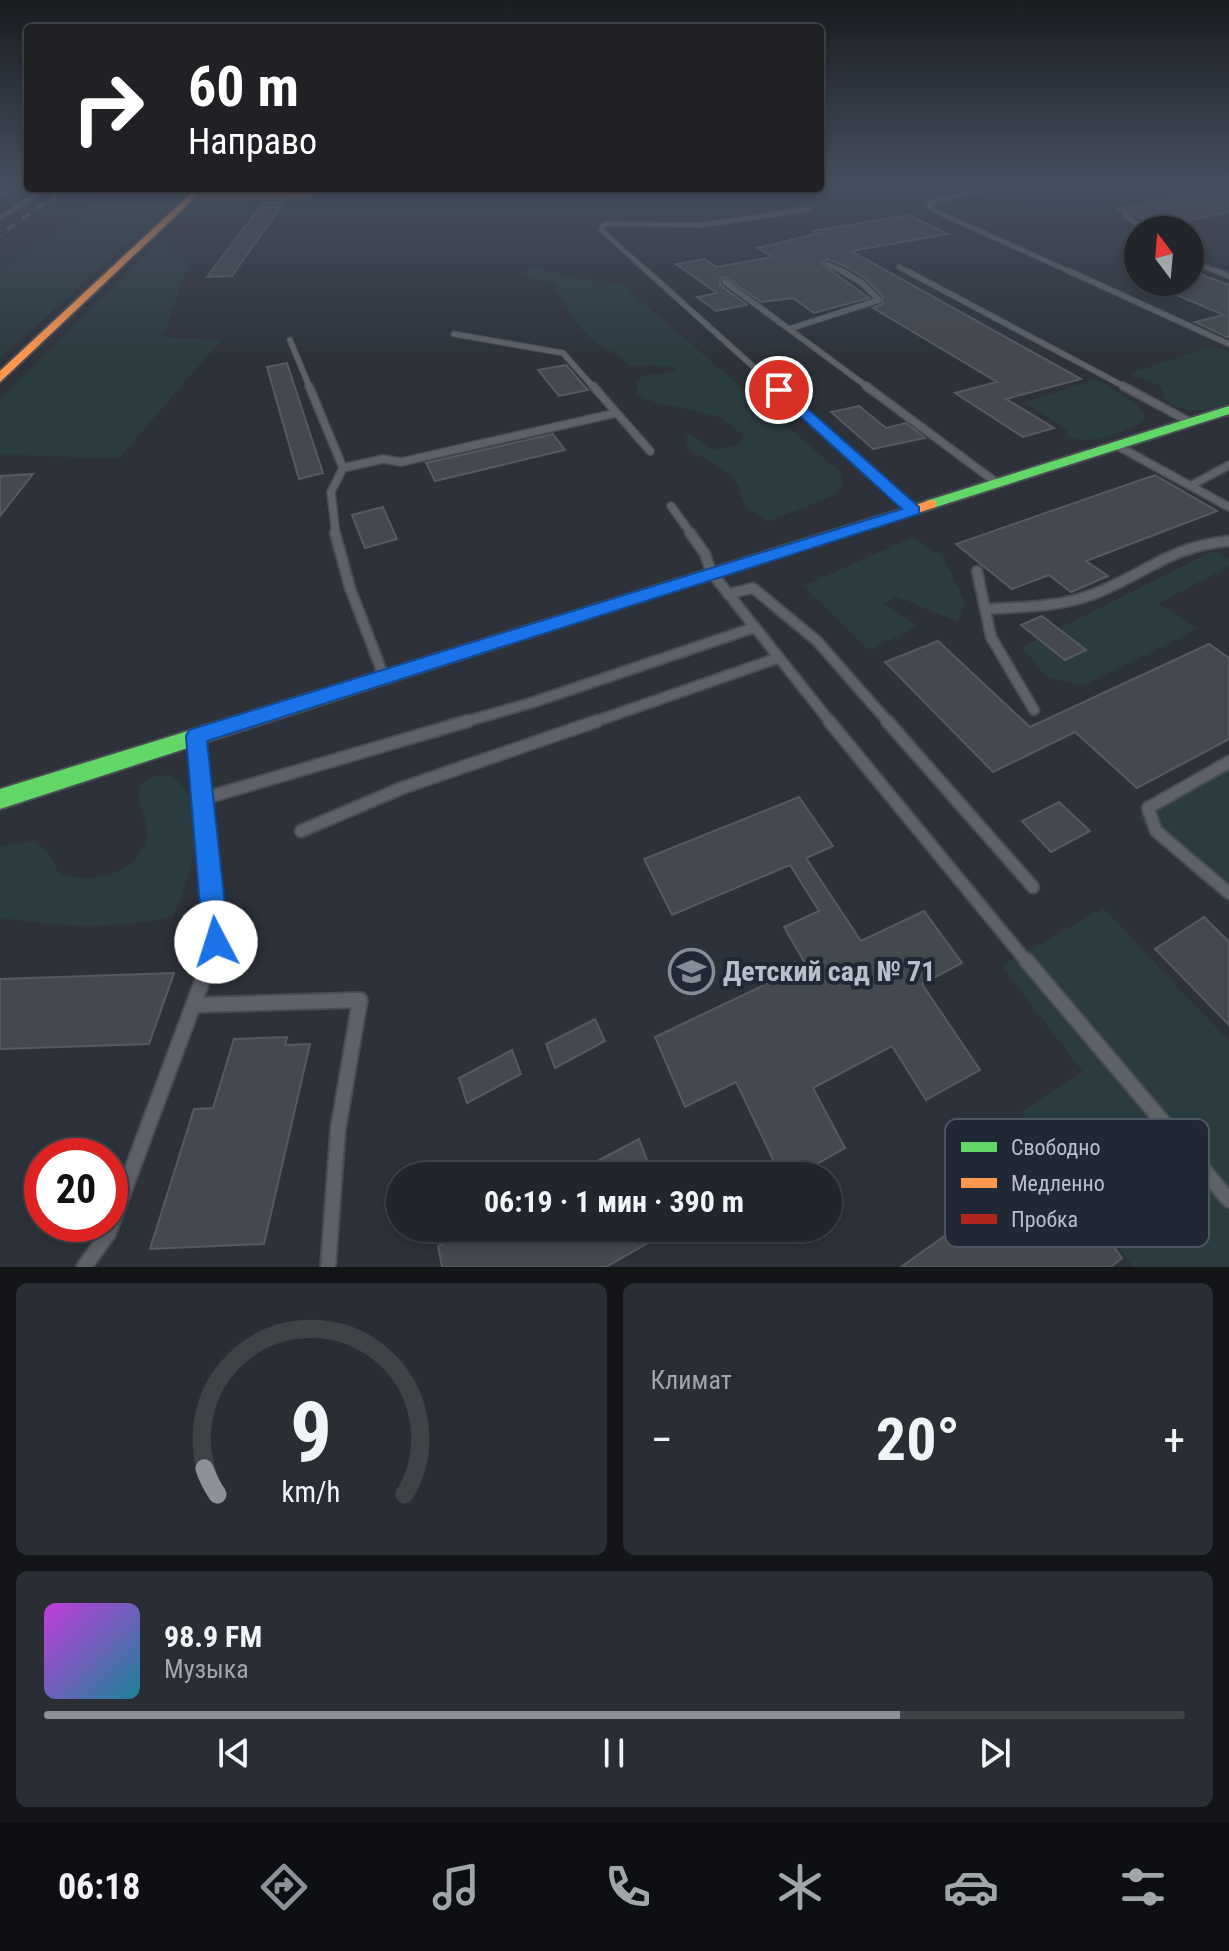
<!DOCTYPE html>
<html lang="ru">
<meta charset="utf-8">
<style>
body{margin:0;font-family:"Roboto Condensed",sans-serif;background:#2a2e34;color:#f1f3f6;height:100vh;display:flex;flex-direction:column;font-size:30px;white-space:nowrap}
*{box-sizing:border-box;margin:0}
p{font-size:26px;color:#a2a5a9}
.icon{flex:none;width:44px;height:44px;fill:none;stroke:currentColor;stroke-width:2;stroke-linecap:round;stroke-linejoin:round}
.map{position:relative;height:1267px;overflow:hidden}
.side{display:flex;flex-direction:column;gap:16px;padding:16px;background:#131518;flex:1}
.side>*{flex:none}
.hud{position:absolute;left:24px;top:24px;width:800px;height:168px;border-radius:8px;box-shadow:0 4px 12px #0003,0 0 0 2px #3f4348;background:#202124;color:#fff;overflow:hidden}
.needle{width:52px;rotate:344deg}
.controls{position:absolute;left:1124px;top:216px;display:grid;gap:16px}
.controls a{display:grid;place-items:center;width:80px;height:80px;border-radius:50%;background:#22262c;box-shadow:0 4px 12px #0003,0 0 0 2px #3f4348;font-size:40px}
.speed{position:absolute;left:24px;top:1138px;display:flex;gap:16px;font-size:40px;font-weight:700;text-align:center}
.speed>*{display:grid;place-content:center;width:104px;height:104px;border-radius:50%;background:#22262c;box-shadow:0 4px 12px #0003,0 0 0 2px #3f4348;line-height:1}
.speed .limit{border:12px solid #d22;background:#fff;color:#111}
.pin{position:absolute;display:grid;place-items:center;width:68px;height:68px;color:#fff;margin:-34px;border:4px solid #fff;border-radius:50%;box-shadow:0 2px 8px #0007}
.me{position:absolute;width:88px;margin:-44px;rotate:355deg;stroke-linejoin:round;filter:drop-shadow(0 0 6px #0008)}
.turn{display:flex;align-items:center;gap:28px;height:168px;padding:0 32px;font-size:36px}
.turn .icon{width:104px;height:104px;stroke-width:2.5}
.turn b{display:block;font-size:56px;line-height:68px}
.big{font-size:60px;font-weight:700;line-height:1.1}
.side .widget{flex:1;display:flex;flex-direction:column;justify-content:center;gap:12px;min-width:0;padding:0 28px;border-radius:12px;background:#2a2e34}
.side .dial{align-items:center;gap:0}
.dial svg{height:208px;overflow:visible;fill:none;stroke:#3f4348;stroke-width:7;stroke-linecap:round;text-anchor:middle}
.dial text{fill:#f1f3f6;stroke:none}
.song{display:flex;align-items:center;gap:24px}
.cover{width:96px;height:96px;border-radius:12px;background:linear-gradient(135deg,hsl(290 70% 55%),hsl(190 70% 35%))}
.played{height:8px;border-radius:4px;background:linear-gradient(90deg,#8c9099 75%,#3f4348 75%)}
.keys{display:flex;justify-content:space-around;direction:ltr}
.heat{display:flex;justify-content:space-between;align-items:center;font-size:44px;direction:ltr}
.side .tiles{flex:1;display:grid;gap:16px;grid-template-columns:1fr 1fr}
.widget:last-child{grid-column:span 2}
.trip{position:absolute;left:386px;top:1162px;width:456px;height:80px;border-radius:40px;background:#22262c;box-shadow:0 4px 12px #0003,0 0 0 2px #3f4348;font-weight:700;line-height:80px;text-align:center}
.menu{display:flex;height:128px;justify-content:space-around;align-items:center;background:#0e0f12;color:#a2a5a9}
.menu .icon{width:56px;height:56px}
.menu .selected{color:#8c9099}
.menu b{font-size:36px;color:#f1f3f6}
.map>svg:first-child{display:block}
.green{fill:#2b3c40}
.building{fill:#44484f;stroke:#555a61;stroke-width:2}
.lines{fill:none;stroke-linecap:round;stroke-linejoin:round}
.lane-far5-casing{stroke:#494d53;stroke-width:6}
.lane-far4-casing{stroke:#494d53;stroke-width:7}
.lane-far3-casing{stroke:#494d53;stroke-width:10}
.lane-far2-casing{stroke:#494d53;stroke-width:13}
.lane-far1-casing{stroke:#494d53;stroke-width:15}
.lane-casing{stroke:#494d53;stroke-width:18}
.fast-casing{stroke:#494d53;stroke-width:4}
.slow-casing{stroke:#494d53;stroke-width:4}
.jam-casing{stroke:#494d53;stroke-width:4}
.lane-far5{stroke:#5d6168;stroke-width:4}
.lane-far4{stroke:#5d6168;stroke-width:5}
.lane-far3{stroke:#5d6168;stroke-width:7}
.lane-far2{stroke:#5d6168;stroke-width:9}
.lane-far1{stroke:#5d6168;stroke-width:11}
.lane{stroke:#5d6168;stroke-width:14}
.fast{fill:#63d668;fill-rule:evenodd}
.slow{fill:#ff974d;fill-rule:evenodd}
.jam{fill:#b3261e;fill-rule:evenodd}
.rail-casing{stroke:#5c5f66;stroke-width:4}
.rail{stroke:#212835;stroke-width:3;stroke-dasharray:9;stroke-linecap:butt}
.route{fill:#1a73e8;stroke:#114b97;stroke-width:2}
.labels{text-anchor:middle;stroke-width:8;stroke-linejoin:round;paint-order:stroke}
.near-poi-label{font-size:28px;font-weight:bold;fill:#b8beca;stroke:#212835;text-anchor:start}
.key{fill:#212835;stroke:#4e5562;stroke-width:2}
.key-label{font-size:22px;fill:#b8beca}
</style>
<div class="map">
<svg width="1229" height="1267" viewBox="0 0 1229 1267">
<rect width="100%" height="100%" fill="#2d323a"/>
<g class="green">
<path d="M117,188H189L0,358V268L62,229Z"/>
<path d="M160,240L188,264L163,337L221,340L118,459L0,454V399Z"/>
<path d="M536,268C550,269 562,277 575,278C591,280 605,281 621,284L839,471L844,484L832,496L769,521C730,506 750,488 726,471C713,463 700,457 687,448L686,438L690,434L714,450L739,445L744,436L718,416L657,403L638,395L636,385L642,376L674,372L677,368L654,365L630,367C620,353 608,351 594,341C576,328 566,302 553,284L519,275L520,270Z"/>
<path d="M1208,347L1229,351V403C1201,411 1193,415 1166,402L1161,386L1129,374Z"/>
<path d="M1097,379L1137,405L1146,419C1126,433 1092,445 1068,437L1067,430L1025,402Z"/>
<path d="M911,538L942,555L965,602L958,622L896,596L884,604L918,626L869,650L803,586Z"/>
<path d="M1213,551L1229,559V566L1158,604L1198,629L1084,685L1045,676L1022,647Z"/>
<path d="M1229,768V904L1137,817Z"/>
<path d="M168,775C216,800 191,879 173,917C114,929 59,928 0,917V846L35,841L48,852L59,873C91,885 143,875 147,834C148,818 133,801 141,786C146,776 158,776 168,775Z"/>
<path d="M1103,908L1229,1041V1267H1133L1022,1112L1083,1072L1002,966Z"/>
</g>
<g class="building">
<path d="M1229,188V212L1163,226L1117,209Z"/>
<path d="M264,202H284L232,276L207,277Z"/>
<path d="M908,215L948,234L851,251L1081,379L1006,399L1054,428L1023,437L955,393L997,382L873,308L882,304L883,297L866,279L845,266L827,259L822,264L869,298L814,313L793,298L761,302L725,277L720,279V285L747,305L716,311L697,297L717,293L676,264L705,259L716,267L773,257L758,248L819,233L814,231Z"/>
<path d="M1190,270L1229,285V338L1195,322L1224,315L1146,282H1190Z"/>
<path d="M287,363L323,473L299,479L267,367Z"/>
<path d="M566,365L587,389L588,390L559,396L538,370Z"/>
<path d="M859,406L886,428L906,423L925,438L873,449L831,412Z"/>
<path d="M553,434L565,450L435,481L426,463Z"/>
<path d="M33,474L0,516V476Z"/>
<path d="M1155,475L1217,511L1086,561L1108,576L1071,592L1049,575L1012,589L956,544Z"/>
<path d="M383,507L397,539L365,548L352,515Z"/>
<path d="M1042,616L1086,650L1065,660L1021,625Z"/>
<path d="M938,641L1030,727L1209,644L1229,658V739L1137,788L1075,732L993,772L885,662Z"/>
<path d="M799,797L833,846L806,858L861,941L924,911L962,963L922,984L980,1070L926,1100L892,1046L813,1088L845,1148L795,1176H781L736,1082L685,1107L655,1037L806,965L784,927L819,911L790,865L672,915L644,859Z"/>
<path d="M1059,802L1090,831L1051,852L1022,821Z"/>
<path d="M1204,917L1229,942V1025L1155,949Z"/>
<path d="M174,973L149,1044L0,1049V979Z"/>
<path d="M595,1019L605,1041L555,1068L546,1044Z"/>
<path d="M287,1037L285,1045L310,1044L264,1244L150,1249L194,1109L213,1108L234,1039Z"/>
<path d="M512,1050L521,1074L467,1103L459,1078Z"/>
<path d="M639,1139L653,1176H569Z"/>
<path d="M1051,1160L1122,1258L1111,1267H901Z"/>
<path d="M471,1228H674L606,1267H442L438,1246Z"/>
</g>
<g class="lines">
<defs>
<g id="lane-far5">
<path d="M1027,182L965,193L927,204L935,211L1073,273"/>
<path d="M0,194L19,182"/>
<path d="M1125,215L1144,230"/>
<path d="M0,218L47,188"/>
<path d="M1190,262L1222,273"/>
<path d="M827,264L846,273"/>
<path d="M899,267L911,273"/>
<path d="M649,273L601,230L604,224L703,225L810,209"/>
</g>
<g id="lane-far4">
<path d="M647,271L777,388"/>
<path d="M842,271L862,283L879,300L789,329L869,388"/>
<path d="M907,271L1127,388"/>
<path d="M1069,271L1229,344"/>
<path d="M1216,271L1229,276"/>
<path d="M725,282L789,329"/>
<path d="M454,334L563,353L594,388"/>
<path d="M290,340L310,388"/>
</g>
<g id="lane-far3">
<path d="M309,386L343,468"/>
<path d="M593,386L650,451"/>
<path d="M775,386L913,511"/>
<path d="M866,386L997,483"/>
<path d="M1123,386L1190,422"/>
<path d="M1116,445L1229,507"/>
<path d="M1192,485L1229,465"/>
<path d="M671,506L692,535"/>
<path d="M336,535L331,492L343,468L383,459L401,462L616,413"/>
</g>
<g id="lane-far2">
<path d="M335,533L350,588L384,677"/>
<path d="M690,533L705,554L711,572L831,723"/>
<path d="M977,571L991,637L1034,710"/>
<path d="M728,594L753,588L817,641L889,723"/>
<path d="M987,609C1022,607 1058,607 1091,595C1143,576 1169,546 1229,541"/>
<path d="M461,723L534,702L753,628"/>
<path d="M591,723L778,658"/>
</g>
<g id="lane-far1">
<path d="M829,721L1027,962"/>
<path d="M887,721L1033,887"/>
<path d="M197,739L216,942L209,962"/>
<path d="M1229,762L1148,808L1156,831L1229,893"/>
<path d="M202,799L468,721"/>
<path d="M301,831L402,788L597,721"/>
</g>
<g id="lane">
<path d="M1026,960L1229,1200"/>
<path d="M195,1005L360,1000L338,1129L328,1267"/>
<path d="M84,1267L108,1234L210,960"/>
</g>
<g id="fast">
<path d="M1229,406V414L936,507H926L924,504L926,501Z"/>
<path d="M337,685L344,687L347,692L344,697L0,809V789Z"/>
</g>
<g id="slow">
<path d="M197,188H205L0,382V371Z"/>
<path d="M931,500L936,501V507L337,699L330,697L327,692L330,687L337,685Z"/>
</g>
<path id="jam" d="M312,188H320L313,197L192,199L188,197L310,193Z"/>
</defs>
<use href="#lane-far5" class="lane-far5-casing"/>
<use href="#lane-far4" class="lane-far4-casing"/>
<use href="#lane-far3" class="lane-far3-casing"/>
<use href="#lane-far2" class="lane-far2-casing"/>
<use href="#lane-far1" class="lane-far1-casing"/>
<use href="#lane" class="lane-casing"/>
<use href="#fast" class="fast-casing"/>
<use href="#slow" class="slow-casing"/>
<use href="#jam" class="jam-casing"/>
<use href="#lane-far5" class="lane-far5"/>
<use href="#lane-far4" class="lane-far4"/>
<use href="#lane-far3" class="lane-far3"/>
<use href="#lane-far2" class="lane-far2"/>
<use href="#lane-far1" class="lane-far1"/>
<use href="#lane" class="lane"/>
<use href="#fast" class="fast"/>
<use href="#slow" class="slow"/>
<use href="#jam" class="jam"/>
<defs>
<path id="rail" d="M0,234L67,188"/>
</defs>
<use href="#rail" class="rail-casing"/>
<use href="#rail" class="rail"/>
</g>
<linearGradient id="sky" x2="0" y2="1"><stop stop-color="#191c20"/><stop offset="0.51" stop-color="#464f60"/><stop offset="1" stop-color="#464f60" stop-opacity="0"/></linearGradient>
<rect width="1229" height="360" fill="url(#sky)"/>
<path class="route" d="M775,388H784L919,507V514L207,741L229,942L225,951L216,955L207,951L203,942L186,736L189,730L902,509L775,393Z"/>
<defs>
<symbol id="school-ring" viewBox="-11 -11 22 22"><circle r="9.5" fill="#212835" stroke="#878d98" stroke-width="1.5"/><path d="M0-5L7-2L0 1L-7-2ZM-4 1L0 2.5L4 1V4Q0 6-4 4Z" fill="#878d98"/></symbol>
</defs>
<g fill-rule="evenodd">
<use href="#school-ring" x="666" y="946" width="51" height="51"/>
</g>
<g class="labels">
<g class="near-poi-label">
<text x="723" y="981">Детский сад № 71</text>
</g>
</g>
<rect x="945" y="1119" width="264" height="128" rx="12" class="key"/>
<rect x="961" y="1142" width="36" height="10" fill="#63d668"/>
<rect x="961" y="1178" width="36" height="10" fill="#ff974d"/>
<rect x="961" y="1214" width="36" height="10" fill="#b3261e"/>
<g class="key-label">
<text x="1011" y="1155">Свободно</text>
<text x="1011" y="1191">Медленно</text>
<text x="1011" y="1227">Пробка</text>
</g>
</svg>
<div class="controls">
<a><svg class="needle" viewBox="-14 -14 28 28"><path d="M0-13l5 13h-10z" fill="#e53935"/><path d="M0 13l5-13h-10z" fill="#a2a5a9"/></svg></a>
</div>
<div class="speed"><div class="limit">20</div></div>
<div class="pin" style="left:779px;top:390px;background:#d93025"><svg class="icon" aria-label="arrive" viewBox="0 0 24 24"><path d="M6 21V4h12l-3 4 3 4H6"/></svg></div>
<svg class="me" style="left:216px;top:942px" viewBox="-20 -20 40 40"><circle r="19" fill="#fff"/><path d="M0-13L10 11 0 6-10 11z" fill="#1a73e8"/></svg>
<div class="trip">06:19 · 1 мин · 390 m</div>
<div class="hud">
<div class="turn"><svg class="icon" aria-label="right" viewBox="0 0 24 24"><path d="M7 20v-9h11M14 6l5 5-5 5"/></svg><div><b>60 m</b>Направо</div></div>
</div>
</div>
<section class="side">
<div class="tiles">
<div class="widget dial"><svg viewBox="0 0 100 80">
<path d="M14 69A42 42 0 1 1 86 69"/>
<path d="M14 69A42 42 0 0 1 9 59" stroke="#8c9099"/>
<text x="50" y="56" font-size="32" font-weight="700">9</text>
<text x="50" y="72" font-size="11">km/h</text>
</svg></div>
<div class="widget"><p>Климат</p>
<div class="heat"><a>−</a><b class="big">20°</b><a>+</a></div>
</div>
<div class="widget">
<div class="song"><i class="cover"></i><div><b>98.9 FM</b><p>Музыка</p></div></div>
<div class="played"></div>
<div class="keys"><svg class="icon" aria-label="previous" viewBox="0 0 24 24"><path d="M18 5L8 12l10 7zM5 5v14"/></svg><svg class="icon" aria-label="pause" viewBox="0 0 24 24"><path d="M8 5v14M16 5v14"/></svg><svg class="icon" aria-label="next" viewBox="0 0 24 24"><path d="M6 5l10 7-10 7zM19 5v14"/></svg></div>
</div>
</div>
</section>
<nav class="menu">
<b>06:18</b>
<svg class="icon selected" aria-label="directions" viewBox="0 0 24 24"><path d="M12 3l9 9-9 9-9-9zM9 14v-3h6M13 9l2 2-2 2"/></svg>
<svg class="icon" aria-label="music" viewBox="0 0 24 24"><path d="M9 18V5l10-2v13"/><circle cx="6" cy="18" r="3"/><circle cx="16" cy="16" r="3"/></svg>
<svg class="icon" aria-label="phone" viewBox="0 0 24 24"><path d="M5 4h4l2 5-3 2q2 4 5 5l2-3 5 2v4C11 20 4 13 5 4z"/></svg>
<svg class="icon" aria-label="climate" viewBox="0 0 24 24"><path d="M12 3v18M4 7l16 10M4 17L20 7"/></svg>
<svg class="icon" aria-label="car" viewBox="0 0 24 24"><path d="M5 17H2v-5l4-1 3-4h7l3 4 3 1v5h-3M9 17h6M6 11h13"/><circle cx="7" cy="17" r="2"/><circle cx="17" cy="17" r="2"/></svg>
<svg class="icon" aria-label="filters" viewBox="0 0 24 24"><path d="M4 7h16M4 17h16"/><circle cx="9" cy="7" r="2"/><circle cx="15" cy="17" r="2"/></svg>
</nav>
